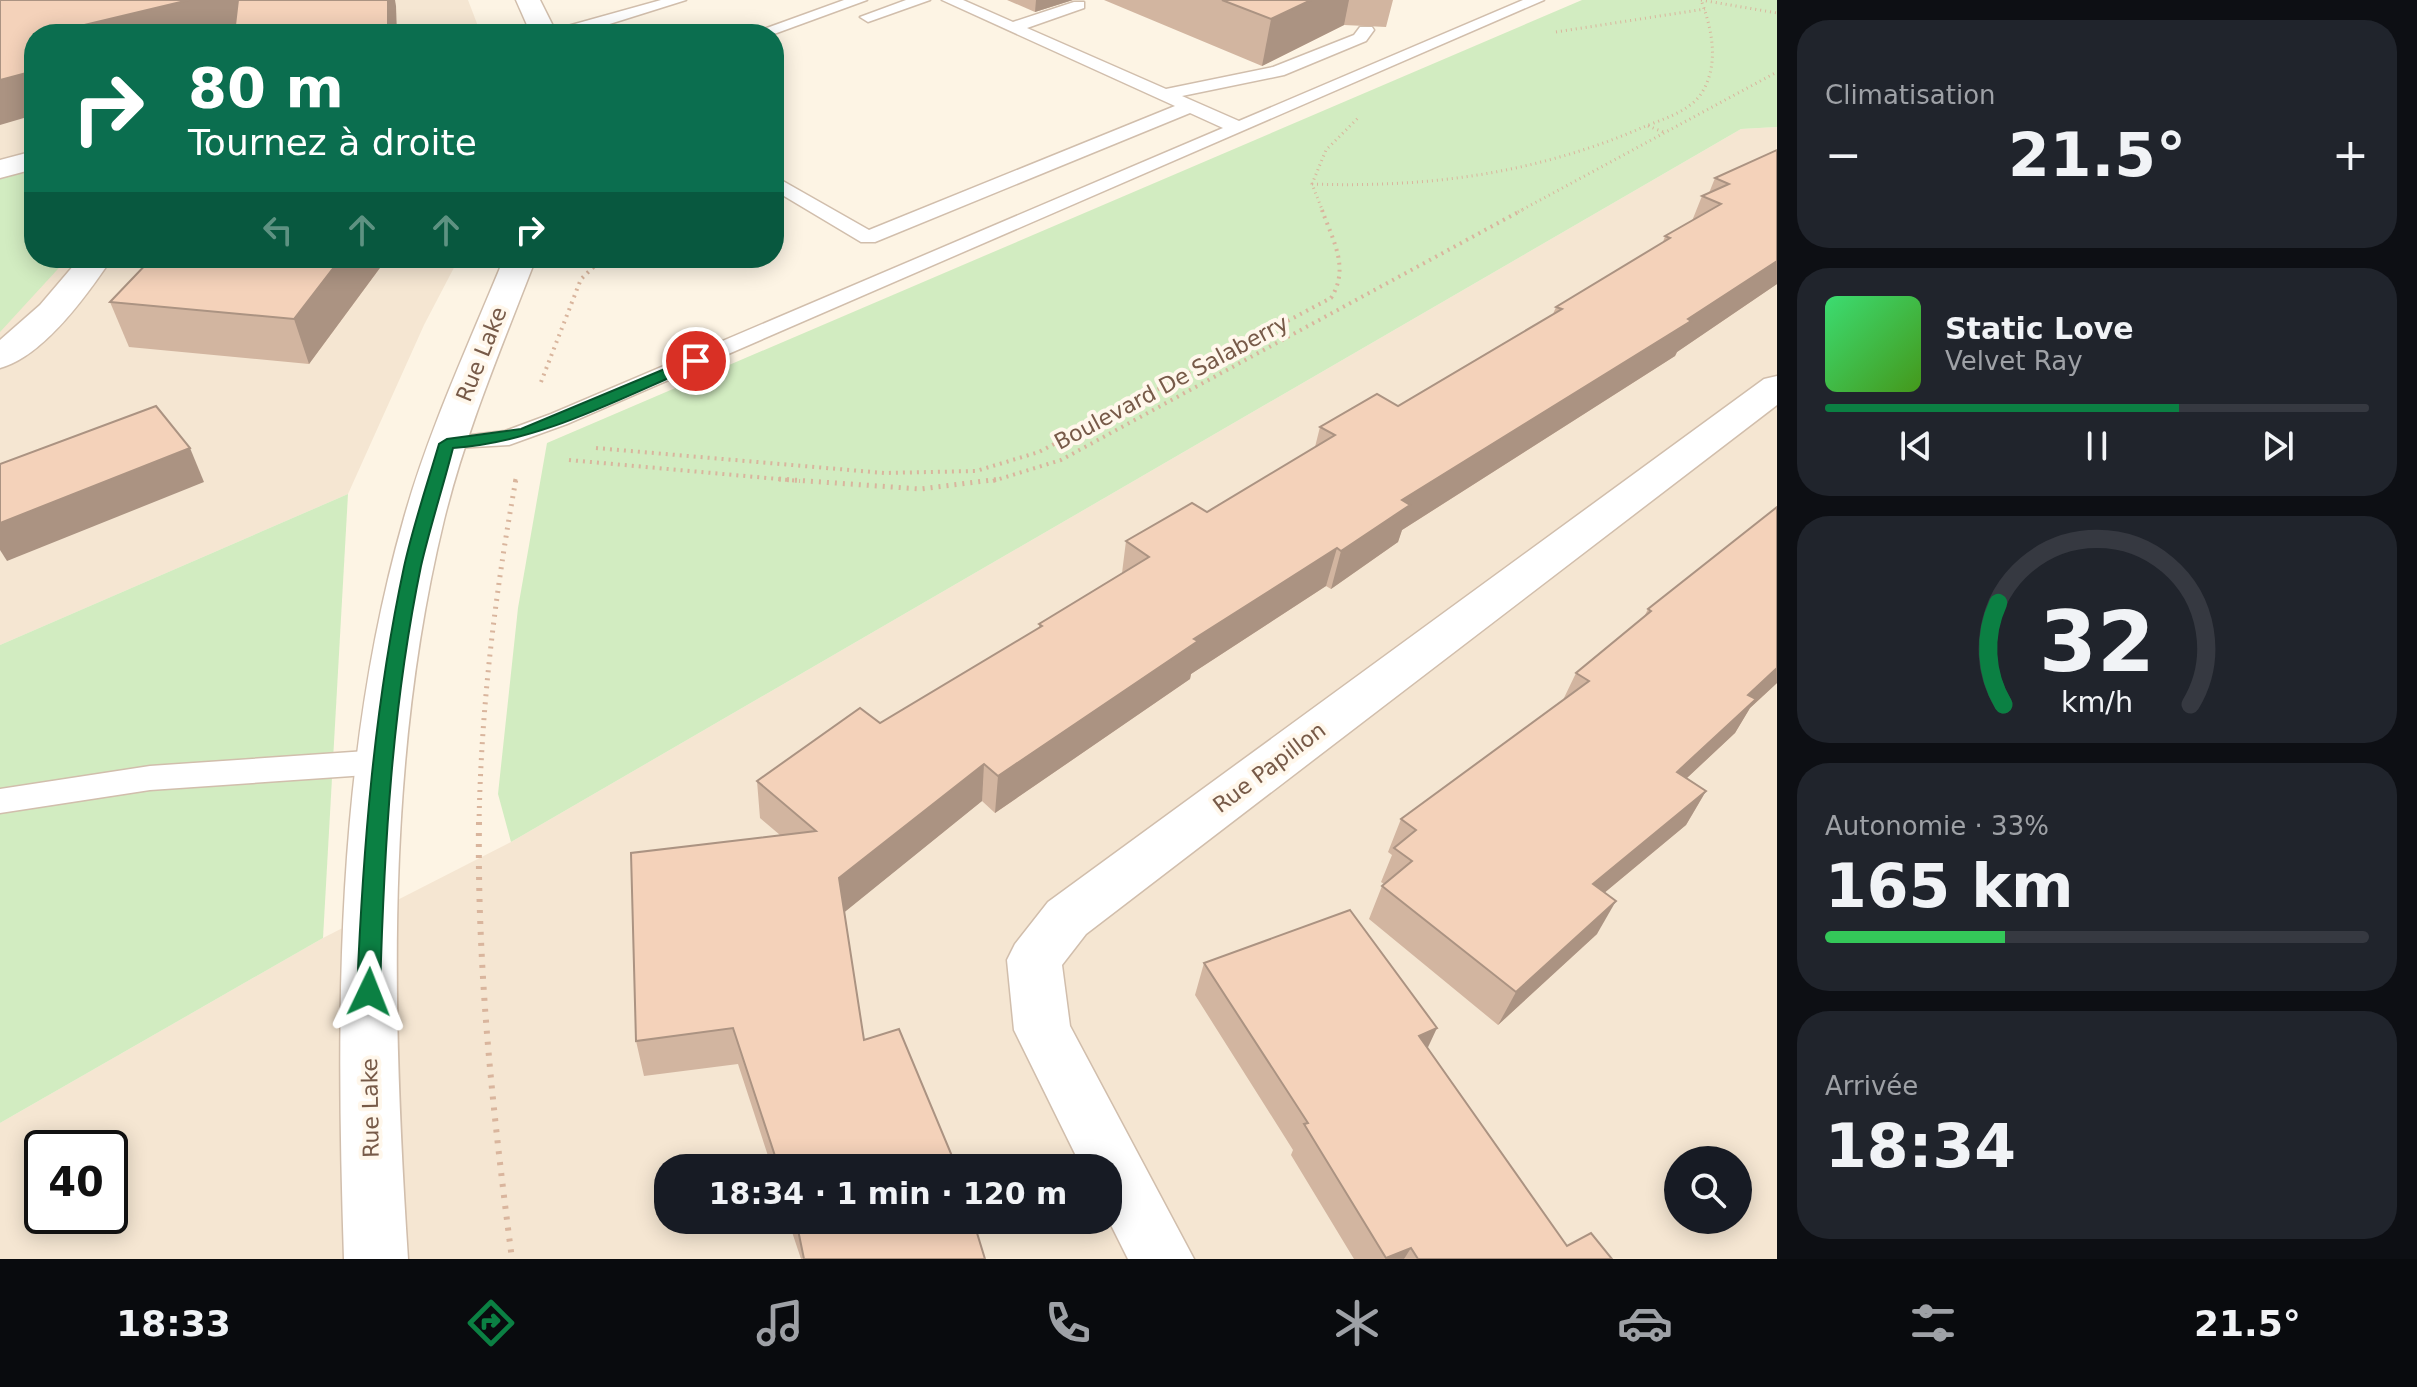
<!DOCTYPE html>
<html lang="fr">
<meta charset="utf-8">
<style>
body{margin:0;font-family:"DejaVu Sans",sans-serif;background:#20242c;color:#f1f3f6;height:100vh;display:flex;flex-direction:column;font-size:30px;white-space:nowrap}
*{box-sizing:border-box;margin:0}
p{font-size:26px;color:#9ea1a6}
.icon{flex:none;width:44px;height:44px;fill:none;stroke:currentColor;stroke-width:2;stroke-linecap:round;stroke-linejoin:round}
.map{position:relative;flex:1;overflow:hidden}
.side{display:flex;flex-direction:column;gap:20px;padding:20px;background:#0d0f14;width:640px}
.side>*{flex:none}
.hud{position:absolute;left:24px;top:24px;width:760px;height:244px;border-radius:32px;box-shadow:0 4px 20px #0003;background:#0b6e4f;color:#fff;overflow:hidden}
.tools{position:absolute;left:1664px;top:1146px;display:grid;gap:16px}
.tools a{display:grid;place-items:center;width:88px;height:88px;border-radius:50%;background:#171b24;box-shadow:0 4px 20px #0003;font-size:40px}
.speed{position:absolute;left:24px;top:1130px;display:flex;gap:16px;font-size:40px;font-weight:700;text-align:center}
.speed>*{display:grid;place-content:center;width:104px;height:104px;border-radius:50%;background:#171b24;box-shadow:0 4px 20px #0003;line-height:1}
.speed .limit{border:4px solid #111;border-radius:12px;background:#fff;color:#111}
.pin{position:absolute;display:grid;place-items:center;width:68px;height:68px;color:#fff;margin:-34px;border:4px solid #fff;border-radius:50%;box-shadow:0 2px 8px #0007}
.me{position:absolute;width:88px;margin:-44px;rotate:2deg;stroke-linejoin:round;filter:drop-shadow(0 0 6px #0008)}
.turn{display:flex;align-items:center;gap:28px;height:168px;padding:0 32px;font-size:36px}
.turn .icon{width:104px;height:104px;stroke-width:2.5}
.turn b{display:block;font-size:56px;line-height:68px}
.lanes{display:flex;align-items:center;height:76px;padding:0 32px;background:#0003;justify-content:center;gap:40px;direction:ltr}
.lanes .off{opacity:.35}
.big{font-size:60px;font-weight:600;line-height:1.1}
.side .tile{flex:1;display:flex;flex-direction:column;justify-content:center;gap:12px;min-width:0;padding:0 28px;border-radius:32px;background:#20242c}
.side .dial{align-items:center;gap:0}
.dial svg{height:208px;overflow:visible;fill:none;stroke:#363941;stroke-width:7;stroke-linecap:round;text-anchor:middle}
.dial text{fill:#f1f3f6;stroke:none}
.song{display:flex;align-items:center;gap:24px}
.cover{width:96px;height:96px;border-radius:12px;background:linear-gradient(135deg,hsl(140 70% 55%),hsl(100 70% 35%))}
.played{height:8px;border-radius:4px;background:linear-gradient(90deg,#0b8043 65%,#363941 65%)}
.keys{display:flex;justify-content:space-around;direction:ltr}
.heat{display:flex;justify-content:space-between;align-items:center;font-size:44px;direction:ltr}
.charge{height:12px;border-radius:6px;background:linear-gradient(90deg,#34c759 33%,#363941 0)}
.trip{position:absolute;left:654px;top:1154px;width:468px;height:80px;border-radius:32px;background:#171b24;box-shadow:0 4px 20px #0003;font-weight:600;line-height:80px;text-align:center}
.tab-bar{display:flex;height:128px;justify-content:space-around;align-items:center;background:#090b0e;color:#9ea1a6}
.tab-bar .icon{width:56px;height:56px}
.tab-bar .active{color:#0b8043}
.tab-bar b{font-size:36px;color:#f1f3f6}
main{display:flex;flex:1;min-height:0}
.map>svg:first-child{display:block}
.residential{fill:#f5e6d2;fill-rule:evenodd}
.green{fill:#d2ecc1}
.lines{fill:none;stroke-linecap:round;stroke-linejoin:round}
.service-casing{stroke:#d1beac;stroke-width:3}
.minor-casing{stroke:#d1beac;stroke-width:3}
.tertiary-casing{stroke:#d1beac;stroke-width:3}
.path-far3{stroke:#d9b59d;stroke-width:3;stroke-dasharray:1 4;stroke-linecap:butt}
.path-far2{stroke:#d9b59d;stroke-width:4;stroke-dasharray:2 5;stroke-linecap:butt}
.path-far1{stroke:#d9b59d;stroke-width:5;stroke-dasharray:2 6;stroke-linecap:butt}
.path{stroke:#d9b59d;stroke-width:6;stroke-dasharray:3 8;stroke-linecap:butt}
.service{fill:#fff;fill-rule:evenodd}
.minor{fill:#fff;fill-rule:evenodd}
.tertiary{fill:#fff;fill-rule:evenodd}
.wall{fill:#d2b5a0}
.shaded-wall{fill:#ab9382}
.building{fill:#f4d2ba;stroke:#ab9382;stroke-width:2}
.route{fill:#0b8043;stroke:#07532c;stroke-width:2}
.labels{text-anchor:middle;stroke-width:8;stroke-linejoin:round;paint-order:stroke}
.street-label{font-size:22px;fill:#775a48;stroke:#fff7eb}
</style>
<main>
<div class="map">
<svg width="1777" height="1259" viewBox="0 0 1777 1259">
<rect width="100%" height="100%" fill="#fdf4e4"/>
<g class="residential">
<path d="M29,0H468L481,34H34V258H459L424,325L348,494L0,645V7Z"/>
<path d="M1777,127V1259H0V1123L323,938L511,842L1741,129ZM42,1148H110V1216H42ZM1678,1160H1738V1220H1678ZM668,1168H1108V1220H668Z"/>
</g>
<g class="green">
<path d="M1582,0H1777V127L1741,129L511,842L498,794L518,608L547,443Z"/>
<path d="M34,171V258H68L0,332V178Z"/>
<path d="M348,494L323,938L0,1123V645Z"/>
</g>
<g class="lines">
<defs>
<g id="service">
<path d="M661,0H686L584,32L539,34Z"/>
<path d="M844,0H867L774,34H750Z"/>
<path d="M906,0H930L868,22L860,17Z"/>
<path d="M942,0H963L1013,22L1074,2H1084V8L1027,28L1166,89L1273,67L1354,35L1360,27H1372L1374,30L1366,41L1284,75L1182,96L1239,121L1523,0H1544L567,424L509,445L438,449L435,444L438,439L505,431L551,414L1223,128L1190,113L875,242H861L774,190V176L869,230L1175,106Z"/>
<path d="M381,750L392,754L396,762L392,770L381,774L150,790L0,813V789L150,766Z"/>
</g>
<g id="minor">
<path d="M34,151V169L0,178V160Z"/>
<path d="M80,258H112C88,294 43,357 0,368V340L40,305Z"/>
<path d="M1777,376V405L1086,934L1062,965L1070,1026L1194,1259H1128L1108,1219V1168H1082L1014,1030L1007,960L1015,944L1048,902L1764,379Z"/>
</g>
<g id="tertiary">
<path d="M516,0H540L557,34H531Z"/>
<path d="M504,258H536C503,344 466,430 444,520C385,763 392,1012 408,1259H344C336,1011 335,759 404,518C429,429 469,344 504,258Z"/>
</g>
</defs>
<use href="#service" class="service-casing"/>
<use href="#minor" class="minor-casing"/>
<use href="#tertiary" class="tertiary-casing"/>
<g class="path-far3">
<path d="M1701,0L1777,13"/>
<path d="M1556,32L1705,9"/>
<path d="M1648,126L1666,133"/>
<path d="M1312,184C1426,188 1533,174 1639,129C1659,120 1688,113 1701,94C1720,65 1712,29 1701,0"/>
<path d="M1323,212L1312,184L1326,150L1358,118"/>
<path d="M1518,212L1777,72"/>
</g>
<g class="path-far2">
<path d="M541,382L581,279L603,258"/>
<path d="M596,448L884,473L976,471L1039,452L1331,298C1350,268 1333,241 1322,210"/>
<path d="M569,460L800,481"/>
<path d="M515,481L516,477"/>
<path d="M993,481L1061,460L1522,210"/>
</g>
<g class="path-far1">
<path d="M779,479L920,489L1001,479"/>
<path d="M479,824C481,707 495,594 516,479"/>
</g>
<path class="path" d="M479,822C477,969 493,1114 512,1259"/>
<use href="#service" class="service"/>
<use href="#minor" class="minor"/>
<use href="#tertiary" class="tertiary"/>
</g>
<g class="wall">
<path d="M1007,0H1073L1035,12Z"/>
<path d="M1104,0H1393L1386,27L1344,25L1262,66Z"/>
<path d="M1777,150V284L1677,352L1675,356L1402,530L1398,542L1331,589L1326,586L1191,674L1190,679L995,813L982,801L844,912L864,1040L957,1168H772L738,1064L644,1076L636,1041L780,835L760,818L757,781L880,723L1039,628V624L1122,573L1126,541L1207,512L1315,447L1320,427L1398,406L1553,314L1556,307L1663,242L1665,236L1692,221L1702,196L1709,193L1715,178Z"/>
<path d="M152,258H384L385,261L309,364L129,347L110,302Z"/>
<path d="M1777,507V683L1750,708L1735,733L1687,778L1706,791L1686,825L1604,893L1597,934L1498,1025L1369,919L1382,886L1384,884L1381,882L1392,855L1388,852L1401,819L1563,700L1576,673L1644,617L1648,609Z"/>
<path d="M1204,963L1428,1048L1567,1246L1612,1259H1354L1291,1155L1293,1150L1195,995Z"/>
<path d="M788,1220H973L985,1259H801Z"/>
</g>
<g class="shaded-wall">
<path d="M189,0H244L251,25L216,34H64L63,30Z"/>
<path d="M388,0H395L396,6L397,34H388Z"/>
<path d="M1036,0H1073L1035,12Z"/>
<path d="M1311,0H1349L1344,25L1262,66L1271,19Z"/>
<path d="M34,71V115L0,125V80Z"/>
<path d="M341,258H384L385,261L309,364L294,319Z"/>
<path d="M1777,261V284L1677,352L1675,356L1402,530L1398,542L1331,589L1341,551L1402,500L1688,319Z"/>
<path d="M190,448L204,482L7,561L0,550V523Z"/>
<path d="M1337,548L1326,586L1191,674L1190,679L995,813L998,776L1194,639Z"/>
<path d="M1777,668V683L1750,708L1735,733L1658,805L1677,772L1748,695Z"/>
<path d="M984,764L982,801L841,915L839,878Z"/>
<path d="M1706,791L1686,825L1574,918L1593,884Z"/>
<path d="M1616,901L1597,934L1498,1025L1516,992Z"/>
<path d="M1437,1028L1422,1060L1419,1036Z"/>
<path d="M1411,1248L1404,1259H1386V1258Z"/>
</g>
<g class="building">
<path d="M0,0H189L63,30L67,34H34V71L0,80Z"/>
<path d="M238,0H388V34H234Z"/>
<path d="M1222,0H1311L1271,19Z"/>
<path d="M1777,150V261L1688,319L1691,321L1402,500L1410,505L1341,551L1337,548L1194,639L1198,641L998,776L984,764L839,878L864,1040L899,1029L957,1168H779L733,1028L636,1041L631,853L816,831L757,781L860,708L880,723L1042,626L1039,624L1149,557L1126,541L1192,503L1207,512L1335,435L1320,427L1377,394L1398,406L1562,309L1556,307L1670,238L1665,236L1721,204L1702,196L1729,184L1715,178Z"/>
<path d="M152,258H341L294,319L110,302Z"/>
<path d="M156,406L190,448L0,523V464Z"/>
<path d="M1777,507V668L1748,695L1756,699L1677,772L1706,791L1593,884L1616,901L1516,992L1382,886L1412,861L1394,848L1416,830L1401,819L1589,681L1576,673L1651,611L1648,609Z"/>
<path d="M1350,910L1437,1028L1419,1036L1567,1246L1591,1233L1612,1259H1418L1411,1248L1386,1258L1304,1124L1308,1123L1204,963Z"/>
<path d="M796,1220H973L985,1259H804Z"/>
</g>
<path class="route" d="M696,356L703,361L701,364C620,398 541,442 453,448C443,487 430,527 421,566C392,706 384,849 380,992L377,999L369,1002L361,999L357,992C363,849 374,708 404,567C413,526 427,485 439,444L447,439L521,429Z"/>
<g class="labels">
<g class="street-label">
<text transform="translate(481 354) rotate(-68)" y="8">Rue Lake</text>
<text transform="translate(1171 382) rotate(-28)" y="8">Boulevard De Salaberry</text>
<text transform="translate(1269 767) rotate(-37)" y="8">Rue Papillon</text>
<text transform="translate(370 1108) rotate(-91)" y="8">Rue Lake</text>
</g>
</g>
</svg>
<div class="tools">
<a><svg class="icon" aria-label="search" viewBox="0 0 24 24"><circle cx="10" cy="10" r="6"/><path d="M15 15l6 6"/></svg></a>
</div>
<div class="speed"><div class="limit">40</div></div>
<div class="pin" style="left:696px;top:361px;background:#d93025"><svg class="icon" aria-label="arrive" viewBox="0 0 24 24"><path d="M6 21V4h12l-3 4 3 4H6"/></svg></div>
<svg class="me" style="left:369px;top:992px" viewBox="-20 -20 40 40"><path d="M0-17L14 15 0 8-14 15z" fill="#0b8043" stroke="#fff" stroke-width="4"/></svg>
<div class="trip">18:34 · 1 min · 120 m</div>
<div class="hud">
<div class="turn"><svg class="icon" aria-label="right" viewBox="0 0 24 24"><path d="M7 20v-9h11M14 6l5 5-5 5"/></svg><div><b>80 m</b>Tournez à droite</div></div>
<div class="lanes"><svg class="icon off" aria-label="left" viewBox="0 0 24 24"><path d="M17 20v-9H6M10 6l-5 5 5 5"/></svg><svg class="icon off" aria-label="ahead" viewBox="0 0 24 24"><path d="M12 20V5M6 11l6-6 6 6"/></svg><svg class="icon off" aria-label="ahead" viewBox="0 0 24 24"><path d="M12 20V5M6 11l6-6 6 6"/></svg><svg class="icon" aria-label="right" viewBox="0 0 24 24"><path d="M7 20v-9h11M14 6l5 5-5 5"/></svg></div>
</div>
</div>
<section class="side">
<div class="tile"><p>Climatisation</p>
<div class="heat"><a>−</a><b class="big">21.5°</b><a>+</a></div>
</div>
<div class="tile">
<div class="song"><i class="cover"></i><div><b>Static Love</b><p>Velvet Ray</p></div></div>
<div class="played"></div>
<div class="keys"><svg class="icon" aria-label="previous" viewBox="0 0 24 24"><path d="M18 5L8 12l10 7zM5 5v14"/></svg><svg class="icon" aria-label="pause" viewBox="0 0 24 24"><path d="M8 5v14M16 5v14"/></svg><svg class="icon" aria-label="next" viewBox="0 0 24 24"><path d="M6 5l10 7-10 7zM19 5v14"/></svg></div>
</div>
<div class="tile dial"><svg viewBox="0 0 100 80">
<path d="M14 69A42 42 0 1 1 86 69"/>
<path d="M14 69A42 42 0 0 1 12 30" stroke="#0b8043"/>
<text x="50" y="56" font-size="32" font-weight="700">32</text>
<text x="50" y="72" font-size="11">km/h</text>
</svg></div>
<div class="tile"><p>Autonomie · 33%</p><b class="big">165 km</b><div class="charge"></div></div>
<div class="tile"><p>Arrivée</p><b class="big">18:34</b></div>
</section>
</main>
<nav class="tab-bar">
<b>18:33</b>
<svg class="icon active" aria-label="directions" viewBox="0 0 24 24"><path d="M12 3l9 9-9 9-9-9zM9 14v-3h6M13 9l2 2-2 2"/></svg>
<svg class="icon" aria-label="music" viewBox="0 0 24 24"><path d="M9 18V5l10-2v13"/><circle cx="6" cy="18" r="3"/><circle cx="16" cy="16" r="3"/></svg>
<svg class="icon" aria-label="phone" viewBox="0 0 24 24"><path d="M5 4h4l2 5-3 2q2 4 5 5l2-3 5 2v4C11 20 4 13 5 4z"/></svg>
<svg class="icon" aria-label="climate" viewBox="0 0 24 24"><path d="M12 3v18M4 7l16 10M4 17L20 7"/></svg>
<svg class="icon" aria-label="car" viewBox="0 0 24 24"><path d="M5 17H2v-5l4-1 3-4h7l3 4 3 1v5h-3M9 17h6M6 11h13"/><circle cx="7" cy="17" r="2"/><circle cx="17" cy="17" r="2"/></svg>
<svg class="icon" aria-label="filters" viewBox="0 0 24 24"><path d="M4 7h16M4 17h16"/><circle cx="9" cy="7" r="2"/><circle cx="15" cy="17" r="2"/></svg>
<b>21.5°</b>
</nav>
